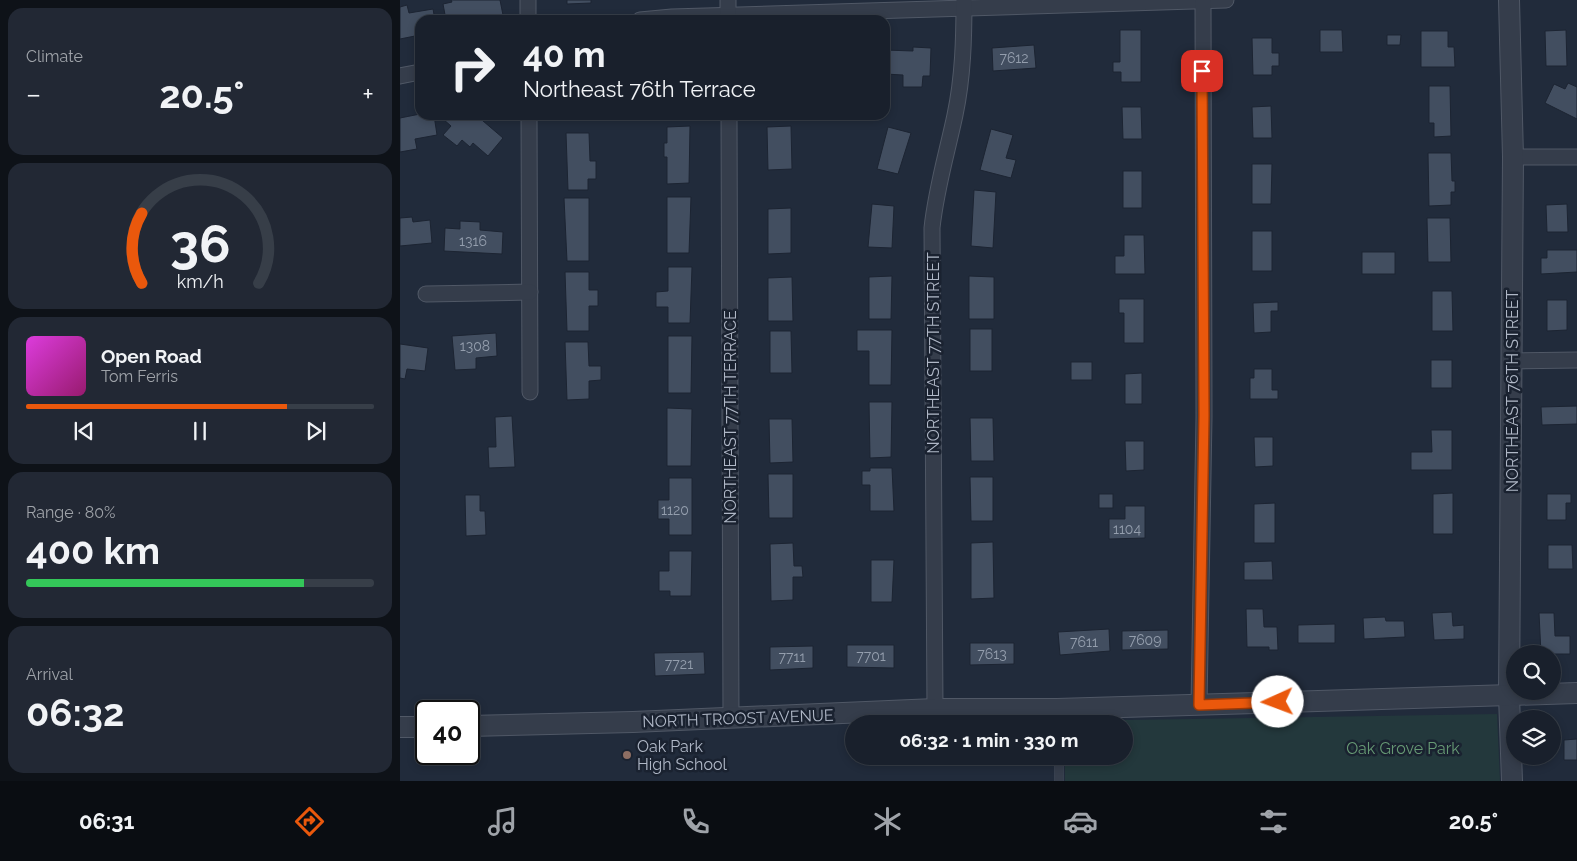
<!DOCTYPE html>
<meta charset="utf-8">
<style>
body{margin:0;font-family:Raleway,sans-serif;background:#222834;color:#f1f3f6;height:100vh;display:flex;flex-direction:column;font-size:19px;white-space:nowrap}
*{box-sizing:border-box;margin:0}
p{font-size:16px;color:#9fa3a9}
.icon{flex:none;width:28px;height:28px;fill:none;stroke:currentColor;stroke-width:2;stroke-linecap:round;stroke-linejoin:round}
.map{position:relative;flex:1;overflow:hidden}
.sheet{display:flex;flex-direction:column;gap:8px;padding:8px;background:#0e1218;width:400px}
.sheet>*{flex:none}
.hud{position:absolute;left:15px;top:15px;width:475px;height:105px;border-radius:15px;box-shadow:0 2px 8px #0003,0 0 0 1px #373e48;background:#19202c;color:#f1f3f6;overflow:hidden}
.tools{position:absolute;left:1106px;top:645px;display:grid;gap:10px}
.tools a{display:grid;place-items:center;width:55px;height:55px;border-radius:50%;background:#19202c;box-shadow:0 2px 8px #0003,0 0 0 1px #373e48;font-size:25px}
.speed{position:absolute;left:15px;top:700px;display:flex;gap:10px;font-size:25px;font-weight:700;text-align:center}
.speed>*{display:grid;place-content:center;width:65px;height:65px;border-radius:50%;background:#19202c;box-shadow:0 2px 8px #0003,0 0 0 1px #373e48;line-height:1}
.speed .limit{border:2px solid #111;border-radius:8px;background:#fff;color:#111}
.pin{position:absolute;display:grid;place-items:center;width:42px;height:42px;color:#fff;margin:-21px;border-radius:10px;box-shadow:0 2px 8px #0006}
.me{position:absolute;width:55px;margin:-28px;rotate:268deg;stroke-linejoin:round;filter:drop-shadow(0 0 4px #0008)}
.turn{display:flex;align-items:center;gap:18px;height:105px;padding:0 25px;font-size:22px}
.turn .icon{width:65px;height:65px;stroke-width:2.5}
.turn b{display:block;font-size:35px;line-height:42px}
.big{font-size:38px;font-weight:700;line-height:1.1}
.sheet .widget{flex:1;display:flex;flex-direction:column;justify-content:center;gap:8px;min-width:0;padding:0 18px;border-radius:15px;background:#222834}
.sheet .dial{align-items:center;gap:0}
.dial svg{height:130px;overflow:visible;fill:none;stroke:#373e48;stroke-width:7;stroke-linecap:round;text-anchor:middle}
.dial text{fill:#f1f3f6;stroke:none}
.song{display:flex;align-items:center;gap:15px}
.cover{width:60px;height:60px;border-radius:8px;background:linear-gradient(135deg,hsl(300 70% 55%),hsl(320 70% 35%))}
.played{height:5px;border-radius:2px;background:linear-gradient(90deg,#ea580c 75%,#373e48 75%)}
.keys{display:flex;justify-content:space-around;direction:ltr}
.heat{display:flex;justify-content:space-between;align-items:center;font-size:28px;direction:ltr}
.charge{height:8px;border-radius:4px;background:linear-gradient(90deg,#34c759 80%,#373e48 0)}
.trip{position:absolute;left:445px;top:715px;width:288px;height:50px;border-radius:25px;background:#19202c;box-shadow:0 2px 8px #0003,0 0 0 1px #373e48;font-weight:700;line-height:50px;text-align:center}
.menu{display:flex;height:80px;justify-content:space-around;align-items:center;background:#0a0d12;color:#9fa3a9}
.menu .icon{width:35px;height:35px}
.menu .active{color:#ea580c}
.menu b{font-size:22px;color:#f1f3f6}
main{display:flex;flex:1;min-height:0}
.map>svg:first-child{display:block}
.green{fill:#23383c}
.building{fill:#424e60;stroke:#1c2432}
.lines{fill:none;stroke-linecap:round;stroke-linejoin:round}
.service-casing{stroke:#505866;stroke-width:9}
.minor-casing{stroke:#505866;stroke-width:17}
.tertiary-casing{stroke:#505866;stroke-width:22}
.service{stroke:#353d4b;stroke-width:8}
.minor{stroke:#353d4b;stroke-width:15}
.tertiary{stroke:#353d4b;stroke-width:20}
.route-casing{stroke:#983908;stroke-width:12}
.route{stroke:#ea580c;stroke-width:9}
.education-dot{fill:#8d6e63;stroke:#1a2230;stroke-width:2}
.labels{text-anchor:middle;stroke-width:5;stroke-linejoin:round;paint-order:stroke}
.number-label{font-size:14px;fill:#949ead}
.street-label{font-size:16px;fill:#b0b8c7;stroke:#1a2230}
.poi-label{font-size:16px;fill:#b0b8c7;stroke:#1a2230;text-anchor:start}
.park-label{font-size:16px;fill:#669974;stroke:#1a2230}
</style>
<main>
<section class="sheet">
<div class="widget"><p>Climate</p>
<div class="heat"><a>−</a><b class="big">20.5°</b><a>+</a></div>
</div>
<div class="widget dial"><svg viewBox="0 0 100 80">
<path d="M14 69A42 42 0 1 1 86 69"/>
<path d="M14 69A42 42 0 0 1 14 26" stroke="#ea580c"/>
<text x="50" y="56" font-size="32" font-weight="700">36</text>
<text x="50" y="72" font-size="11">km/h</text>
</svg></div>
<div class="widget">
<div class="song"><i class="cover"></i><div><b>Open Road</b><p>Tom Ferris</p></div></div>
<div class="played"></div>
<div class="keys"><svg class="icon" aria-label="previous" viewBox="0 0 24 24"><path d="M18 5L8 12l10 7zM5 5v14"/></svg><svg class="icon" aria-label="pause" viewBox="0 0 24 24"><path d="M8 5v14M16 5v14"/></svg><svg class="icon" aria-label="next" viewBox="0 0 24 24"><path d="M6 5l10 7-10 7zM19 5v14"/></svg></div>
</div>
<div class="widget"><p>Range · 80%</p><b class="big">400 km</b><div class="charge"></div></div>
<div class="widget"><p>Arrival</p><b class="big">06:32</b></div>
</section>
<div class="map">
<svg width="1177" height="781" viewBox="0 0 1177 781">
<rect width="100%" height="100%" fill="#212b3b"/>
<path class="green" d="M1097,714L1100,781H665V756H724V724H664L663,721Z"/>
<g class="building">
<path d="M51,0H100L103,15L76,20H46L43,4L52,2Z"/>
<path d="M167,0H191V3L167,4Z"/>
<path d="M7,5L9,13L33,9L35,20H20V35L0,39V7Z"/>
<path d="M720,30H741V82H721V72H713V62H720Z"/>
<path d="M920,30H942L943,52H920Z"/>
<path d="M1166,30L1167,66H1146L1145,31Z"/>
<path d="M1021,31H1048V47H1054L1055,67H1021Z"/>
<path d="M987,35H1001L1000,45H987Z"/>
<path d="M852,38H872V53H879V66H872V75H853Z"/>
<path d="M634,45L636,68L593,71L592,48Z"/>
<path d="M513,47L531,48L530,76H523L522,87H503V75L485,74V50L513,51Z"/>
<path d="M1168,83L1177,87V119L1145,103L1154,84L1165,89Z"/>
<path d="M1029,86H1050L1051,136L1034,137V123H1029Z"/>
<path d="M871,106L872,138H853L852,107Z"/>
<path d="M722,107H741L742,139H723Z"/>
<path d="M20,114L34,115L37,135L15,139L17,149L0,152V118Z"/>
<path d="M47,115H76L103,138L88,156L73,143L70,147L62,140L57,146L43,135L51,126L43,119Z"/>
<path d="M290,126L289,183L267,184V157H264V143H267V127Z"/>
<path d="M391,126L392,169L368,170L367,127Z"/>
<path d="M488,127L511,133L498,174L477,169Z"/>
<path d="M591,129L613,135L606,158L616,160L611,178L580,170Z"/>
<path d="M166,133H189L190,161H196V179H188V190H168Z"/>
<path d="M1028,153H1051L1052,181H1055V192H1051V205L1029,206Z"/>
<path d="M852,164H872L871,204H852Z"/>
<rect x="723" y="171" width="19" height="37"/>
<path d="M574,190L596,192L593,248L571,246Z"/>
<path d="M267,197H291L289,253H267Z"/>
<path d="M164,198H189V261H167Z"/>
<path d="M472,204L494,206L492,248L468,247Z"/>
<path d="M1167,204L1168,232H1147L1146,205Z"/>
<path d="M391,208V253L368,254V209Z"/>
<path d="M12,217L13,222L30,220L32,243L0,246V218Z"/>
<path d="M1027,218H1050L1051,262H1028Z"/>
<path d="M60,221L80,222V230L103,232L102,254L44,251L45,228L60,229Z"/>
<rect x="852" y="231" width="20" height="40"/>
<path d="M724,235H744L745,274H715V256H724Z"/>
<path d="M1147,250H1177V272L1141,274V258H1147Z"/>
<rect x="962" y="252" width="33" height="22"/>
<path d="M268,267H292L290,323H268V307H256V292L268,291Z"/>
<path d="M165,272H189V290H198V306H189V331H167Z"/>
<path d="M492,276L491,319H469V277Z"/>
<path d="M569,276L594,277V319H569Z"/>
<path d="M392,277L393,321H368V278Z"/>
<path d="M1032,291H1052L1053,331H1032Z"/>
<path d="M719,299H744V343H724V313H719Z"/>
<path d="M1147,300H1167V330L1147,331Z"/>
<path d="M878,302V311H871V332L854,333L853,303Z"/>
<rect x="570" y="329" width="22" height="42"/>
<path d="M457,330H492L491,385H469V351H457Z"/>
<path d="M370,331H391L392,373H370Z"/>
<path d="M96,333L97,356L76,358V369L55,370L52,336Z"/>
<path d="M268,336H292L291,393H268Z"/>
<path d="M165,342H188L189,366H201V380L189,381V399L167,400Z"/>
<path d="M0,344L28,348L25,371L7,369L5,379L0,378Z"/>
<rect x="1031" y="360" width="21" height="28"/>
<rect x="671" y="362" width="21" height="18"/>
<path d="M854,369H872V390H878V399H850V378H854Z"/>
<path d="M742,373V404H725V374Z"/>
<path d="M469,402H492L491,457L470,458Z"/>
<path d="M1177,406V424L1142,425L1141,407Z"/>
<path d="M267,408L292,409L291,466H267Z"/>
<path d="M112,416L115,467L89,468L88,447H96L95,417Z"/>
<path d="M570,418H593L594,461H571Z"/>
<path d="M369,419H392L393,462L370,463Z"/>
<path d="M1031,430H1052V470H1011V452H1032Z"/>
<path d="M854,437H873V466L855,467Z"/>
<path d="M725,441H744V470L726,471Z"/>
<path d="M470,468H492L494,511H470V485H462V471H470Z"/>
<path d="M368,474H393V518H369Z"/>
<path d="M570,477H593V521H571Z"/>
<path d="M269,478H292V535H269V519H258V500H269Z"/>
<path d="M1053,493V534H1033V494Z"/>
<rect x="699" y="494" width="14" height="14"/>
<path d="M1147,494H1171V503H1166V520H1147Z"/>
<path d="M65,495H80V511H85L86,535L66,536Z"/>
<path d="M875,503V543H854V504Z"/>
<path d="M725,506H745V538L709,539V519H725Z"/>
<path d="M593,542L594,598L571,599V543Z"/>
<path d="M393,543L394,566H402L403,577H393V600L371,601L370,544Z"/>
<path d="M1148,545H1172L1173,569H1148Z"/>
<path d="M269,551H292L291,596H270V591H259V571H269Z"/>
<path d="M471,560H494L492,602H471Z"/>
<path d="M872,561L873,580H844V562Z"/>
<path d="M846,609H863L864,627H877L878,650H869V647H847Z"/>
<path d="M1052,612L1053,626L1064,625V639L1034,640L1032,613Z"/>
<path d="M1139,613H1154L1155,636H1170V654H1141Z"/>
<path d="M985,617L986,621H1004L1005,637L964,639L963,618Z"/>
<path d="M935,624V643H898V625Z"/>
<path d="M709,629L710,651L660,655L658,632Z"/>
<path d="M768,630V649L722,650V631Z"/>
<path d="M570,643H614V664L570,665Z"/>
<path d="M447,645H494V668L447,667Z"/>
<path d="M413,646V668L370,670V647Z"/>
<path d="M304,652L305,674L255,676L254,653Z"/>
<path d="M1177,739V760H1164V740Z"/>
</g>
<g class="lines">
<defs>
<g id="service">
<path d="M657,711L658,724"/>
<path d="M659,756V781"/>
</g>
<g id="minor">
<path d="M128,0V20"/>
<path d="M240,20L272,17L826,0"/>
<path d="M328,20V0"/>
<path d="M0,76L20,72"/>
<path d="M129,115L130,392"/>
<path d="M329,115L331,718"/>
<path d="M1113,157H1177"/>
<path d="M26,294L130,292"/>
<path d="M1112,361L1177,360"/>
<path d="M799,705L804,417L803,0"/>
<path d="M535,709L532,228C536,189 547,153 555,115C563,77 564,39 564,0"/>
</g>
<g id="tertiary">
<path d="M1109,0L1113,157L1109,696L1112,781"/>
<path d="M69,726L233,722L535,709H657L1177,693"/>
<path d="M0,727H26"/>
</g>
</defs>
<use href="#service" class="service-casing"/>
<use href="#minor" class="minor-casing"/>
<use href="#tertiary" class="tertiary-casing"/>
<use href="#service" class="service"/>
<use href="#minor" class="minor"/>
<use href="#tertiary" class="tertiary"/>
</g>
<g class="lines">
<defs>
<path id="route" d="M802,71L804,416L799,705L878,702"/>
</defs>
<use href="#route" class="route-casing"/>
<use href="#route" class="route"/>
</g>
<circle class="education-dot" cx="227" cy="755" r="5"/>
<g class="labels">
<g class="number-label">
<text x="614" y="63">7612</text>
<text x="73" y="246">1316</text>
<text x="75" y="351">1308</text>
<text x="275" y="515">1120</text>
<text x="727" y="534">1104</text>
<text x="745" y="645">7609</text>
<text x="684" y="647">7611</text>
<text x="592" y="659">7613</text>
<text x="471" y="661">7701</text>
<text x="392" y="662">7711</text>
<text x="279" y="669">7721</text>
</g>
<g class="street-label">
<text transform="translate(533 353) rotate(-90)" y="6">NORTHEAST 77TH STREET</text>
<text transform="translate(1112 391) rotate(-90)" y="6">NORTHEAST 76TH STREET</text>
<text transform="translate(330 417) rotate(-90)" y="6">NORTHEAST 77TH TERRACE</text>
<text transform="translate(338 718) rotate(-2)" y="6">NORTH TROOST AVENUE</text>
</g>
<g class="poi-label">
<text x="237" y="752">Oak Park<tspan x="237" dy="18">High School</tspan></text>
</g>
<g class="park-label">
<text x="1003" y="754">Oak Grove Park</text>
</g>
</g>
</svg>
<div class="tools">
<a><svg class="icon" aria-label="search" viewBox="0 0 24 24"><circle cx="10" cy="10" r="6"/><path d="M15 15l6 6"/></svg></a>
<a><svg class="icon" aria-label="layers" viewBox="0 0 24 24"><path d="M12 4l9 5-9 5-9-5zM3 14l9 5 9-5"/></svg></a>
</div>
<div class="speed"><div class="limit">40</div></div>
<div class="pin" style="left:802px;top:71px;background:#d93025"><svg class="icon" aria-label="arrive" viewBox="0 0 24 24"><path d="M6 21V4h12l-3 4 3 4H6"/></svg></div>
<svg class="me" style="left:878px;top:702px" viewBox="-20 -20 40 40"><circle r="19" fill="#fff"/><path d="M0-13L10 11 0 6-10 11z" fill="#ea580c"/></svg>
<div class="trip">06:32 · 1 min · 330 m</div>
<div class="hud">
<div class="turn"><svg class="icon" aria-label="right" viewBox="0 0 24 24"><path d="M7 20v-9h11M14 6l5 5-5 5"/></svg><div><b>40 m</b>Northeast 76th Terrace</div></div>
</div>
</div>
</main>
<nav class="menu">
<b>06:31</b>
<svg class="icon active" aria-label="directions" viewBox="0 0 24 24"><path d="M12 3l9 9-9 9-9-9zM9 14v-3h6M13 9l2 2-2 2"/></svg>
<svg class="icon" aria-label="music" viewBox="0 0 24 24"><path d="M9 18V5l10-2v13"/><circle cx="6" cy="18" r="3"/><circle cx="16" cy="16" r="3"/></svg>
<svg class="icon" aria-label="phone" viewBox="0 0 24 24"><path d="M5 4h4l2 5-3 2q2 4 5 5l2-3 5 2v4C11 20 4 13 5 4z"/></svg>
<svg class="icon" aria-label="climate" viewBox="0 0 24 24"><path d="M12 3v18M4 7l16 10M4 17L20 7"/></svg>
<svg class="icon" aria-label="car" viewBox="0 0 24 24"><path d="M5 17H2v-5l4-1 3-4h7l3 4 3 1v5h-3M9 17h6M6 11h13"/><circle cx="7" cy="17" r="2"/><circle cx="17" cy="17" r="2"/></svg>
<svg class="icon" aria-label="filters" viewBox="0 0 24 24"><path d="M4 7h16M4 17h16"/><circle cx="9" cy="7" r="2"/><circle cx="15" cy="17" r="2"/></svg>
<b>20.5°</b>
</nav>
